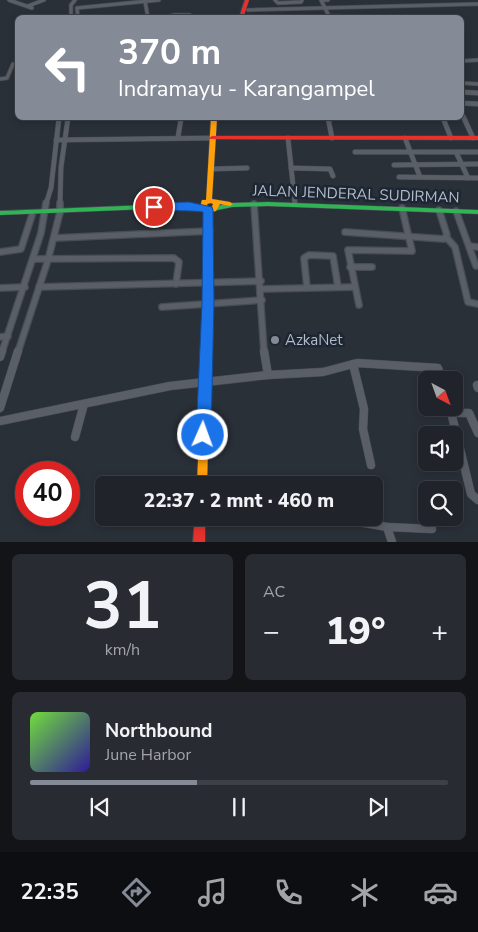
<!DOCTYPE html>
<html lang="id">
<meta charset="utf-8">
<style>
body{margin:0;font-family:"Nunito Sans",sans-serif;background:#282c32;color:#f1f3f6;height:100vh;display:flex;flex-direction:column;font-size:19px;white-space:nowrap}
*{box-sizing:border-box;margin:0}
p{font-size:16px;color:#a2a4a8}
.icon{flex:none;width:28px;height:28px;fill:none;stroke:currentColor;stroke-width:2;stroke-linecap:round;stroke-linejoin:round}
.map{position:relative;height:542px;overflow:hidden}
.details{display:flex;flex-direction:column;gap:12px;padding:12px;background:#121417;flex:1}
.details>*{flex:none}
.hud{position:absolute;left:15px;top:15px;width:449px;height:105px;border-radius:8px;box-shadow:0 2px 8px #0003,0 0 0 1px #3d4147;background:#848b96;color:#fff;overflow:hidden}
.needle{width:32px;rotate:139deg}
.tools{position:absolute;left:418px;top:371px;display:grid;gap:10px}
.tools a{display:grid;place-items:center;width:45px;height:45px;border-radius:8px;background:#20242a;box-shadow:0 2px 8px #0003,0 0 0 1px #3d4147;font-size:25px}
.speed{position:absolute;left:15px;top:461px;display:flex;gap:10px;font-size:25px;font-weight:700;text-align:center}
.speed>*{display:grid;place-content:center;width:65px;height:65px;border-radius:50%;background:#20242a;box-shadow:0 2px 8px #0003,0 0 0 1px #3d4147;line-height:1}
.speed .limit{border:8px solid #d22;background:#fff;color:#111}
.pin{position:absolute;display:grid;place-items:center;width:42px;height:42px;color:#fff;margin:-21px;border:2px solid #fff;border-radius:50%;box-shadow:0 1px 5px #0007}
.me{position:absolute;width:55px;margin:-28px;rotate:2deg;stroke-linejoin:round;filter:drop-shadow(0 0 4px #0008)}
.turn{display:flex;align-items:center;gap:18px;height:105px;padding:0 20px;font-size:22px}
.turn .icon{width:65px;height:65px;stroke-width:2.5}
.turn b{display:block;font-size:35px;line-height:42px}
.big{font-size:38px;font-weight:800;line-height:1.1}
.details .widget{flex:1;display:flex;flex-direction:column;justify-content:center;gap:8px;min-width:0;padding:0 18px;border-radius:8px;background:#282c32}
.details .dial{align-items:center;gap:0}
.dial b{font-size:65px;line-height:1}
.song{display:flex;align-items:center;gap:15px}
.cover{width:60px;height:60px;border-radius:8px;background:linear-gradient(135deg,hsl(100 70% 55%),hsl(250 70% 35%))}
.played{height:5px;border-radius:2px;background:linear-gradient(90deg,#848b96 40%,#3d4147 40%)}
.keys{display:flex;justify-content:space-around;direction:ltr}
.heat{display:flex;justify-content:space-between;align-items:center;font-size:28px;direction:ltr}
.details .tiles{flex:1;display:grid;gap:12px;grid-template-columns:1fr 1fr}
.widget:last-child{grid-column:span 2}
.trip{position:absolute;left:95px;top:476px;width:288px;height:50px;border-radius:8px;background:#20242a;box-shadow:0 2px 8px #0003,0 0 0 1px #3d4147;font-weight:800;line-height:50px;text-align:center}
.menu{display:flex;height:80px;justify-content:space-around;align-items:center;background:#0d0e11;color:#a2a4a8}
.menu .icon{width:35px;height:35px}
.menu .selected{color:#848b96}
.menu b{font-size:22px;color:#f1f3f6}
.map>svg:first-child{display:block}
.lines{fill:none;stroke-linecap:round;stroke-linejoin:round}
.street-far3-casing{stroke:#484c55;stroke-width:4.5}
.street-far2-casing{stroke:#484c55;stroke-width:5.5}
.street-far1-casing{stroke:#484c55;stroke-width:8}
.street-casing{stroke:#484c55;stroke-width:9}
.fast-casing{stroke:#484c55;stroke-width:1}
.slow-casing{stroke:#484c55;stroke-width:1}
.jam-casing{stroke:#484c55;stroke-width:1}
.street-far3{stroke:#5a5e66;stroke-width:3}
.street-far2{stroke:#5a5e66;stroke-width:4.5}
.street-far1{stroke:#5a5e66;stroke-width:5.5}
.street{stroke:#5a5e66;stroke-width:8}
.fast{fill:#30b455;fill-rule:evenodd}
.slow{fill:#ff9f0a;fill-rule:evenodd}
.jam{fill:#e5322d;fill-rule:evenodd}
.route{fill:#1a73e8;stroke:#114b97}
.poi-dot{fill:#848b96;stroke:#1d2633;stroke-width:2}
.labels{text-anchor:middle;stroke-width:5;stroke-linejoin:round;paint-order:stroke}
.street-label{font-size:15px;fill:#b4bcc9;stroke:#1d2633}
.poi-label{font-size:15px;fill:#b4bcc9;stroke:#1d2633;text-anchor:start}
</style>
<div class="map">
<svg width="478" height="542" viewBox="0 0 478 542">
<rect width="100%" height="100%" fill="#2a3038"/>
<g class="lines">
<defs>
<g id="street-far3">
<path d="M9,0L32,8"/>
<path d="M275,0L278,3L301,2L302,0"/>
<path d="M145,1L148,18"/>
<path d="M28,6L44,0"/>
<path d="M248,10L478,4"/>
<path d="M175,15H190L191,18"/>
<path d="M329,16H341"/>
<path d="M165,17L175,15L176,18"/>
<path d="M71,18V5L75,0"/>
<path d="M78,18L77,8L159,0"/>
<path d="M322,18L329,16L321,0H328"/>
<path d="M461,61L478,60"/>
<path d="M0,79L7,78L13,64"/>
<path d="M461,83L478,84"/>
</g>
<g id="street-far2">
<path d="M461,92L478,93"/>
<path d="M461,103L478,104"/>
<path d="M463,116L473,138"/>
<path d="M328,118L332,138"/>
<path d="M443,118L451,138"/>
<path d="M178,137L181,119"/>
<path d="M288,138L295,204"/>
<path d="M405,138L420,177"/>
<path d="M56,140L212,138"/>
<path d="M355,152H478"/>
<path d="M456,152L468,178"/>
<path d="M394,165L478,164"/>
<path d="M291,168L330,169L333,176"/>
<path d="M211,169L247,168"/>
<path d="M399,177L478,178"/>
<path d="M46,204L51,188L59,118"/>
<path d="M60,204L61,167L68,118"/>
</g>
<g id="street-far1">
<path d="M254,204L264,352"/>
<path d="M456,211L476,266"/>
<path d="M60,212V203"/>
<path d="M345,232L444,239L447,235L439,210"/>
<path d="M446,237L455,247L468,302L478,304"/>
<path d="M55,238L210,231"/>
<path d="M469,246L478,247"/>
<path d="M0,252L21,249L32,215"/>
<path d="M34,259L174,258L179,262L176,284"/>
<path d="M350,267H372"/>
<path d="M39,287L261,281"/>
<path d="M0,288L25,287"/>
<path d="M307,288L304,258L309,255L333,256L338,287"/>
<path d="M261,289L355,287"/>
<path d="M359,305L348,250L412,251L402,208"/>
<path d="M162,307L262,300"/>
<path d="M0,337L8,336"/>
<path d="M2,352L41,233L46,203"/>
<path d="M18,352L48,260L60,212"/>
</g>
<g id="street">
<path d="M0,357L2,351"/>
<path d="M353,364L364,409L363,429L371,465"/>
<path d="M268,375L323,372L357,363L438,368L442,380"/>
<path d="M477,385L478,388"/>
<path d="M0,408L18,351"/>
<path d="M450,408L471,494L478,500"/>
<path d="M452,413H469L478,433"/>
<path d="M0,421L170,386L268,375L264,351"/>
<path d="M75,437L84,404"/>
<path d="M337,518L387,527L432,529"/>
<path d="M387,527L392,542"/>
</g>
<g id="fast">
<path d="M268,202L478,210V214L268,206L232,207L213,211L210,209L211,207L232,203Z"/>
<path d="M173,204L205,207L208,209L205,211L173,208L0,215V211Z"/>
</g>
<path id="slow" d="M211,118H217L212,199L230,202L233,204L230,206L220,204L216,211L211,212L212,303L207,485H197L204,303L205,212L200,207L202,200H206ZM211,203L213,204L212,207L208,208L207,204Z"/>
<g id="jam">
<path d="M245,0H249L243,18H239Z"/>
<path d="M212,136H478V140L210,139L209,138Z"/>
<path d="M195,518H205V542H193Z"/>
</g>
</defs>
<use href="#street-far3" class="street-far3-casing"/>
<use href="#street-far2" class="street-far2-casing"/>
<use href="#street-far1" class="street-far1-casing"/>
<use href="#street" class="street-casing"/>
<use href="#fast" class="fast-casing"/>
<use href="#slow" class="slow-casing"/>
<use href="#jam" class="jam-casing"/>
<use href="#street-far3" class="street-far3"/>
<use href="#street-far2" class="street-far2"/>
<use href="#street-far1" class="street-far1"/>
<use href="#street" class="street"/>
<use href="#fast" class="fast"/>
<use href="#slow" class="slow"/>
<use href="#jam" class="jam"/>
</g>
<path class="route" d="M189,202L212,207L213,210L214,303L211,435L209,440L203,442L198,440L196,435L202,303L203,212C192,210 154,212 149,207L154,203Z"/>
<circle class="poi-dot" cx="275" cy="340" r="5"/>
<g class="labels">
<g class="street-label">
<text transform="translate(356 194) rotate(2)" y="5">JALAN JENDERAL SUDIRMAN</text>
</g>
<g class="poi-label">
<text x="285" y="345">AzkaNet</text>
</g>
</g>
</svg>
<div class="tools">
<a><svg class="needle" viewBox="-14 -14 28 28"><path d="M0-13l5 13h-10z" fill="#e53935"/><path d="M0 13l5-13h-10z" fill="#a2a4a8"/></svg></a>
<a><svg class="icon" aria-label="sound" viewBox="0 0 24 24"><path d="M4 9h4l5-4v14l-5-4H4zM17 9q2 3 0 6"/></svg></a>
<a><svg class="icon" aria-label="search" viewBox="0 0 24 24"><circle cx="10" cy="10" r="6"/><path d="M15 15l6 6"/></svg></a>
</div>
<div class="speed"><div class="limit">40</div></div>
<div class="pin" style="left:154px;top:207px;background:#d93025"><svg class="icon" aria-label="arrive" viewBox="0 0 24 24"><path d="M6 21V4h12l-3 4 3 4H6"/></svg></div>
<svg class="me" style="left:203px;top:435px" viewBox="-20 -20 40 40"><circle r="17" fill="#1a73e8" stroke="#fff" stroke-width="3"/><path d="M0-11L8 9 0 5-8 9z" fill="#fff"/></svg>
<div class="trip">22:37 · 2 mnt · 460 m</div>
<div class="hud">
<div class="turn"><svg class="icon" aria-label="left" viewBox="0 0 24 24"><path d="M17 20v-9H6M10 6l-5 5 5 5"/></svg><div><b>370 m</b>Indramayu - Karangampel</div></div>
</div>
</div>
<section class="details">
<div class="tiles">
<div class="widget dial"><b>31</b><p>km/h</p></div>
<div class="widget"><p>AC</p>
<div class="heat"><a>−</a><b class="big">19°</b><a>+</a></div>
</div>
<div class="widget">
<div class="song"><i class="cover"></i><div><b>Northbound</b><p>June Harbor</p></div></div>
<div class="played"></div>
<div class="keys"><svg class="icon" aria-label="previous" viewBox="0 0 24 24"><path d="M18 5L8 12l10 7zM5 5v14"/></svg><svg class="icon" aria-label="pause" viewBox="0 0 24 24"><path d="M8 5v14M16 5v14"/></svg><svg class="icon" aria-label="next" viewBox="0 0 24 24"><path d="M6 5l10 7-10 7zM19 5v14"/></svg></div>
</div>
</div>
</section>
<nav class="menu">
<b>22:35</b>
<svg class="icon selected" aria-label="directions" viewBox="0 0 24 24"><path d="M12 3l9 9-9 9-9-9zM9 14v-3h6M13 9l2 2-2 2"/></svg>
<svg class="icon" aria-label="music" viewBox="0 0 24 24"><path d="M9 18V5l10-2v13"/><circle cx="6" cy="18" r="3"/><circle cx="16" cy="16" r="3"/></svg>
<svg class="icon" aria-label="phone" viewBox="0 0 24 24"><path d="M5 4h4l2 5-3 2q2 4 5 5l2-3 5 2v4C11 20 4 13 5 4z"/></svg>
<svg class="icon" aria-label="climate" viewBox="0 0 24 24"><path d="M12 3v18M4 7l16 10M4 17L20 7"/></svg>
<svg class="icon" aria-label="car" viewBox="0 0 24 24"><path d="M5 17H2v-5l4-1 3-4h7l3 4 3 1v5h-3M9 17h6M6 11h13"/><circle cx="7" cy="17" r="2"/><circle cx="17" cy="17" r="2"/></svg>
</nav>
